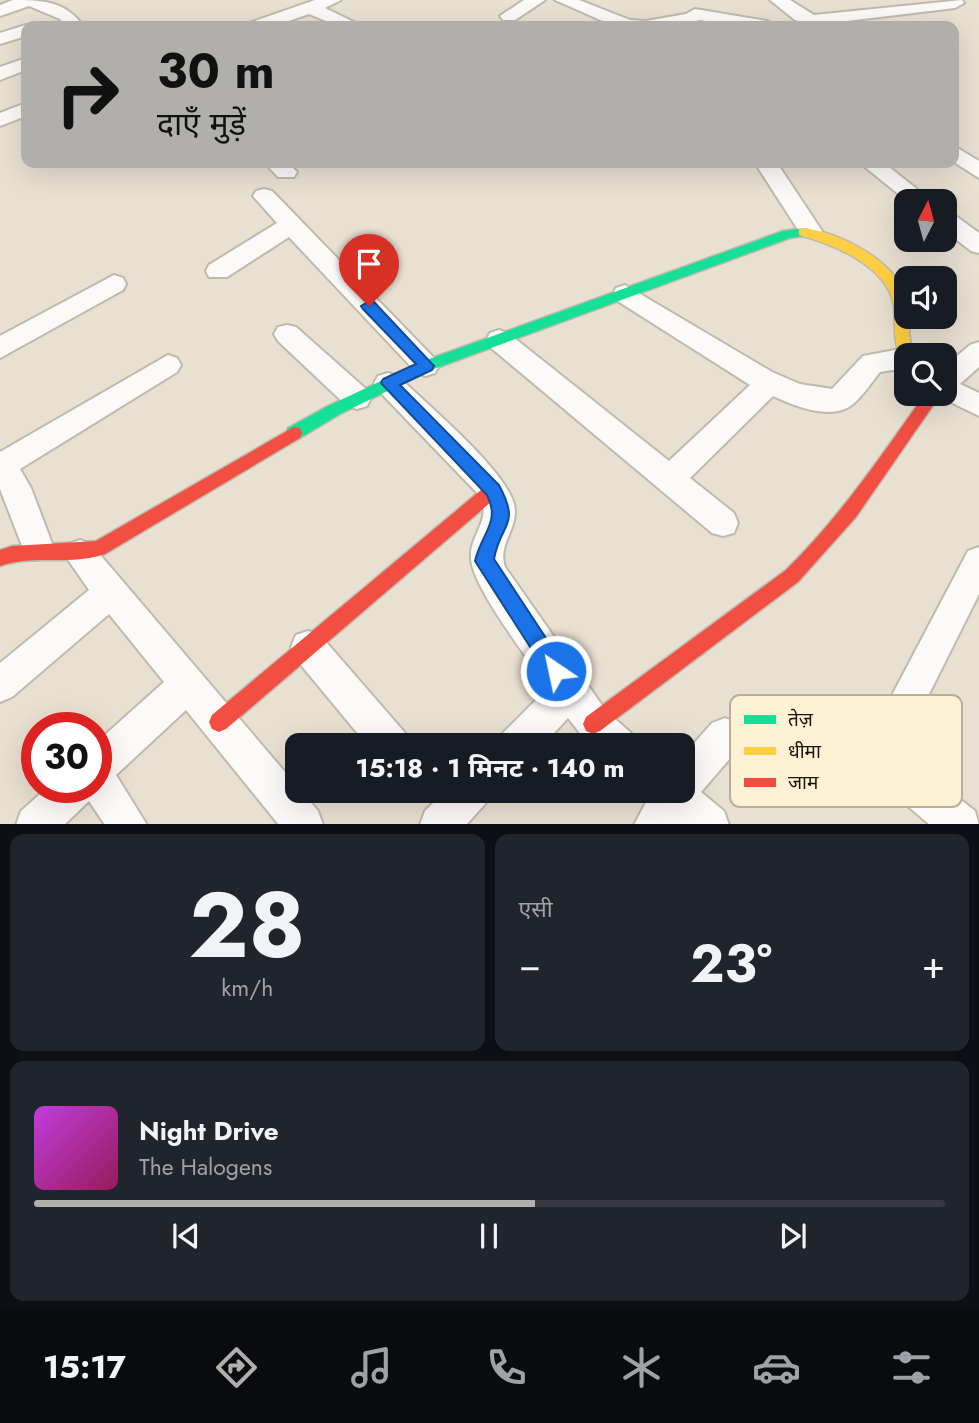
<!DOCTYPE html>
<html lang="hi">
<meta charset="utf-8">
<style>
body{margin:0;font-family:Jost,"Noto Sans Devanagari",sans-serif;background:#20242c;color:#f1f3f6;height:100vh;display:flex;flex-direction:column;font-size:26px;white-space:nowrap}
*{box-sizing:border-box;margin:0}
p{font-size:23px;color:#9ea1a6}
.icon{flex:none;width:38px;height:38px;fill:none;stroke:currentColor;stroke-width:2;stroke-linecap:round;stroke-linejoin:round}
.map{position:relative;height:824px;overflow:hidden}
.drawer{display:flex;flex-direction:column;gap:10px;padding:10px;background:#0d0f14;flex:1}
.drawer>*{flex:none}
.hud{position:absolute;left:21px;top:21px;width:938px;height:147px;border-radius:14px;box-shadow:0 7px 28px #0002;background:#b0afab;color:#111;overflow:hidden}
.needle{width:46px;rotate:6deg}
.fabs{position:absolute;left:894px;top:189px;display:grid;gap:14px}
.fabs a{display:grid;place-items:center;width:63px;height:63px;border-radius:14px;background:#171b24;box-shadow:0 7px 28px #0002;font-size:35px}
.speed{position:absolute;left:21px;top:712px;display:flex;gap:14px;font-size:35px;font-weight:700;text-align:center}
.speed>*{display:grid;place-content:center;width:91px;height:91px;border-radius:50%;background:#171b24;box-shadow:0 7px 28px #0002;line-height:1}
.speed .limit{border:10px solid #d22;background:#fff;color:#111}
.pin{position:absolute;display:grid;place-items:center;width:60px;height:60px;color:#fff;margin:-72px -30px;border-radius:50% 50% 50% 0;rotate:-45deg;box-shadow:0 0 7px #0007}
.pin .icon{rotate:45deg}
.me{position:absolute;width:77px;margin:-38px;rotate:326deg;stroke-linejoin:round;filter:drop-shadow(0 0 5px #0008)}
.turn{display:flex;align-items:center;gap:24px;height:147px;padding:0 21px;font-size:32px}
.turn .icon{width:91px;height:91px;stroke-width:2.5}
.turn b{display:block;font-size:49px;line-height:60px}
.big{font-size:52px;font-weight:700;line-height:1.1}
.drawer .widget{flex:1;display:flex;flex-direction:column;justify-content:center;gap:10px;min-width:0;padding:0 24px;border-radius:14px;background:#20242c}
.drawer .dial{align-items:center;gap:0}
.dial b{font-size:91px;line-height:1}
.song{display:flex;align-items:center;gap:21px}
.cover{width:84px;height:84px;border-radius:10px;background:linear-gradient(135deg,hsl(290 70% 55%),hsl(330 70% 35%))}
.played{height:7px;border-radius:4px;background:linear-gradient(90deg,#b0afab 55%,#363941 55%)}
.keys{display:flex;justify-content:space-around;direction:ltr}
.heat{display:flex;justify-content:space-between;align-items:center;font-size:38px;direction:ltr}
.drawer .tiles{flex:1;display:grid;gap:10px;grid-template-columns:1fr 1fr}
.widget:last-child{grid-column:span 2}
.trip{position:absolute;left:285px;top:733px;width:410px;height:70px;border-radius:14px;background:#171b24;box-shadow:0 7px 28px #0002;font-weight:700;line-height:70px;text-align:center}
.dock{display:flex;height:112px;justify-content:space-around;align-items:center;background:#090b0e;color:#9ea1a6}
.dock .icon{width:49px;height:49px}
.dock .current{color:#b0afab}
.dock b{font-size:32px;color:#f1f3f6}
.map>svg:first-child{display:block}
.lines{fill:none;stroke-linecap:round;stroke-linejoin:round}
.street-casing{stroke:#bfbaad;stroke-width:4}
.fast-casing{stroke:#bfbaad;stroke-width:3}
.slow-casing{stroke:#bfbaad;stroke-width:3}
.jam-casing{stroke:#bfbaad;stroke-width:3}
.street{fill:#fcfaf8;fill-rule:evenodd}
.fast{fill:#16e098;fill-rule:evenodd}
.slow{fill:#ffcf43;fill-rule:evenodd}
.jam{fill:#f24e42;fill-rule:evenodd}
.route{fill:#1a73e8;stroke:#114b97;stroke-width:2}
.key{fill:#fef2d5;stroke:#b9af98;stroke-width:2}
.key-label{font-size:19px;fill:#18140a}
</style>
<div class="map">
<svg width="979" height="825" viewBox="0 0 979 825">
<rect width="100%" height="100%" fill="#e8e0d1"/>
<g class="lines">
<defs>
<g id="street">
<path d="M13,0C42,0 66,1 83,26H65L60,19L29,6L0,16V5Z"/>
<path d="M315,0H341L325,8L362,26H338L309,14L274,26H249L252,22Z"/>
<path d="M524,0H545L515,20H503L500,16Z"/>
<path d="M555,0H579L630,20L646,21L686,14L695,9L767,21L776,26H737L700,20L676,26H614Z"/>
<path d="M770,0H790L814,15L962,0L964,3L955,8L813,25L795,20Z"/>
<path d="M26,25L32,26H26V36L0,44V33Z"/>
<path d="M26,58V70L0,80V67Z"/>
<path d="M26,103V116L0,126V113Z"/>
<path d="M954,146L979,161V178L954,162Z"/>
<path d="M265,163H288L297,172L294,177H278Z"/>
<path d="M755,163H777L822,231L818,236H802Z"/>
<path d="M860,163H884L932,201H907Z"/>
<path d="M264,189L272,191L435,359L439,366L435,373L426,376L417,373L289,237L227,277H209L206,271L209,265L277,223L253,196L256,191Z"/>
<path d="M945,212L953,214L979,233V253L971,251L945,231Z"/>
<path d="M114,275L123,278L126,284L123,290L0,358V336Z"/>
<path d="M625,285L772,372L800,384L832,389L863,356L906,348L918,355H906V368L880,372C871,383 859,402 847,408C826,419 792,405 773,396L690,478L734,513L738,523L734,533L723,536L712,533L490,347L486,340L490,333L499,330L508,333L669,461L750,385L616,300L613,294L616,288Z"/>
<path d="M287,325L296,327L367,390L371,398L367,406L357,409L347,406L278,341L274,334L278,327Z"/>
<path d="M979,342V367L960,384L979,393V416L934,394H945V366L970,345Z"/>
<path d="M168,355L177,358L181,365L177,372L20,469L31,488L53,546L48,556L37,560L26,556L0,489V452Z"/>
<path d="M388,373L398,376C427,405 504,468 514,504C520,527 497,544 505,567L606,711L631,733L636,746H590L568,718L542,746H498L503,733L548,688C529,660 473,588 471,559C469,535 491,522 481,497L378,390L374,383L378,376Z"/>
<path d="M80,540L91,544L318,811L323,825H279L186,710L116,775L147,825H105L89,801L64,825H16L21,811L47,788H96V743L164,682L109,614L12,697L0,702V663L89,590L64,554L69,544Z"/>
<path d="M979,547V594L906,740L908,758L975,811L979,825H930L882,784L870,759V737L968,551Z"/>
<path d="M308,631L320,635L405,733L410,746H368L296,659L291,647L296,635Z"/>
<path d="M725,718L738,723L743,736L738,749L701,792L724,811L729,825H634L652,791H682V757L712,723Z"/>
<path d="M445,791H491L485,804L466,825H420L425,811Z"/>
</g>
<path id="fast" d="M804,228L809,229V235L790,238L431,370L340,414L300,438H288L286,433L288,428L328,406L421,362L783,231Z"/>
<path id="slow" d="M804,228C840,233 896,260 906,299C911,318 906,336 914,355H906V360L902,359C892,341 896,326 894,306C888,266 833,244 799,235V229Z"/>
<g id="jam">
<path d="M925,394H941L856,517L798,582L600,731L593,734L586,731L583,724L586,717L786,570C840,517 881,456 925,394Z"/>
<path d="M294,427L300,428L302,433L300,438L105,554C72,566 34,554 0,566V550L12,546L96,541Z"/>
<path d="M493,483L499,485L501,490L499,495L226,729L219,732L212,729L209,722L212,715L487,485Z"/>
</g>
</defs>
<use href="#street" class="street-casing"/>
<use href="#fast" class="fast-casing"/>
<use href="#slow" class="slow-casing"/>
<use href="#jam" class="jam-casing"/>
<use href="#street" class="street"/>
<use href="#fast" class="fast"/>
<use href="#slow" class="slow"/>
<use href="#jam" class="jam"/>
</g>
<path class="route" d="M369,301L374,302L434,366L432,370L400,385L499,485C521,527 501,521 494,559L563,664L566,671L563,678L556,681L550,678L475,561C481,534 501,522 487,495L381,383L383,379L416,364L363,309L361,306Z"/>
<rect x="730" y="695" width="232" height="112" rx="10" class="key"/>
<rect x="744" y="715" width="32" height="9" fill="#16e098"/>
<rect x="744" y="747" width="32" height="8" fill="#ffcf43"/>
<rect x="744" y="778" width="32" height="9" fill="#f24e42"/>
<g class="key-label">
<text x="788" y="726">तेज़</text>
<text x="788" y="758">धीमा</text>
<text x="788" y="789">जाम</text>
</g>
</svg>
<div class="fabs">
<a><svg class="needle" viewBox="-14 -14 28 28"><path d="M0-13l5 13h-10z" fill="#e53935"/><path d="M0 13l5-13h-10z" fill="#9ea1a6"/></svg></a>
<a><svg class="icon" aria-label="sound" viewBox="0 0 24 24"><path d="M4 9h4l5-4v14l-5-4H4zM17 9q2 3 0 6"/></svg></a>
<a><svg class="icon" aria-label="search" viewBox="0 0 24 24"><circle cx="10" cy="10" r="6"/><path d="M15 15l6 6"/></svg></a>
</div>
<div class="speed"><div class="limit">30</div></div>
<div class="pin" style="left:369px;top:306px;background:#d93025"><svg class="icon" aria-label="arrive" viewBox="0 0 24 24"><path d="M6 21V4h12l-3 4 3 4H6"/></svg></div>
<svg class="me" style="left:556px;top:671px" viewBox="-20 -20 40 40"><circle r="17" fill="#1a73e8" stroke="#fff" stroke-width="3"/><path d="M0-11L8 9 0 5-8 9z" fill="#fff"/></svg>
<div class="trip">15:18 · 1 मिनट · 140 m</div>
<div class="hud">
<div class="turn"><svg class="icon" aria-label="right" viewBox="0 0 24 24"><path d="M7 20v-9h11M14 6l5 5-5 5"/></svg><div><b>30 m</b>दाएँ मुड़ें</div></div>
</div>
</div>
<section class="drawer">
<div class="tiles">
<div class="widget dial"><b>28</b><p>km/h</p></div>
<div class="widget"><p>एसी</p>
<div class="heat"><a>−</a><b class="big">23°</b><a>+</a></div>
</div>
<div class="widget">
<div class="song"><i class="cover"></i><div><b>Night Drive</b><p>The Halogens</p></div></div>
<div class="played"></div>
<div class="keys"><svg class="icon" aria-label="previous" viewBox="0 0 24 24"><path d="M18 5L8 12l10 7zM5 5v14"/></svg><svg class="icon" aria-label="pause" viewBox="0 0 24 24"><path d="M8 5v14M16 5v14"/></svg><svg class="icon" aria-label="next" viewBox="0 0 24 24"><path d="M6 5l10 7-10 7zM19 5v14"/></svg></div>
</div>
</div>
</section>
<nav class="dock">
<b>15:17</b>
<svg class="icon current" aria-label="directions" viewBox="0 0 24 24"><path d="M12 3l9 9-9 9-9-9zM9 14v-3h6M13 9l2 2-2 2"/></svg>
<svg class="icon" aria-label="music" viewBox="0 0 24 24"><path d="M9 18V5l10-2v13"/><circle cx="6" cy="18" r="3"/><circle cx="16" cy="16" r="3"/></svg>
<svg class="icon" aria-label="phone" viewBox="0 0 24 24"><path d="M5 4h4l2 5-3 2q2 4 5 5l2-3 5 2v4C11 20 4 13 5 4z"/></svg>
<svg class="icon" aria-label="climate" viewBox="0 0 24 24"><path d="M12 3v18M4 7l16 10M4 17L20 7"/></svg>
<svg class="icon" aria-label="car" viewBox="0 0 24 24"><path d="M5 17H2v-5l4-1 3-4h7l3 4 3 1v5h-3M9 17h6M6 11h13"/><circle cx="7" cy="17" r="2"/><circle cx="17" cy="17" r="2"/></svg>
<svg class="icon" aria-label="filters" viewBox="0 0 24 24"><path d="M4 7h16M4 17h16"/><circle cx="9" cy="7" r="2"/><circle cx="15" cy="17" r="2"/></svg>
</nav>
